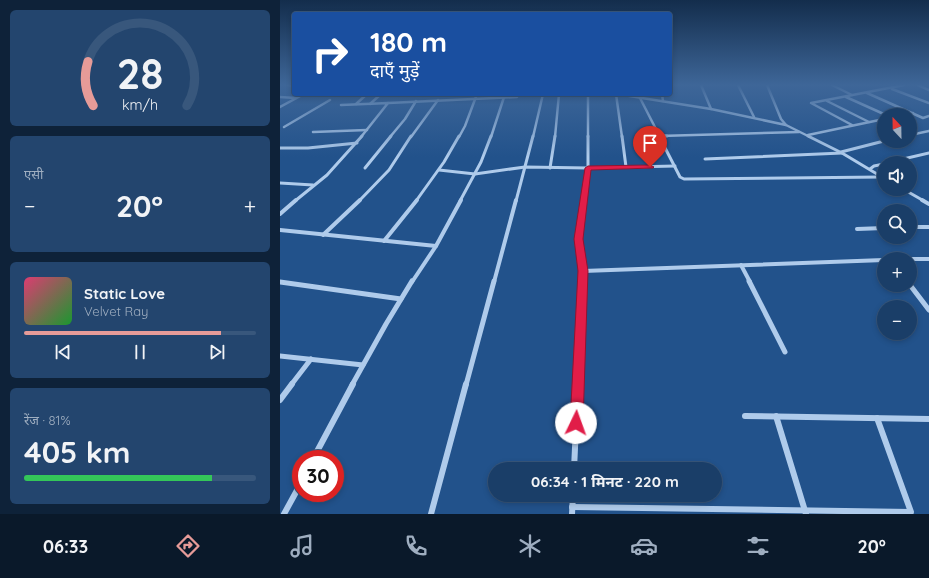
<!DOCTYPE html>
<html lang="hi">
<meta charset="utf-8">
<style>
body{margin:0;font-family:Quicksand,"Noto Sans Devanagari",sans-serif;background:#23456e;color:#f1f3f6;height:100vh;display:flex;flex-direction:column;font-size:15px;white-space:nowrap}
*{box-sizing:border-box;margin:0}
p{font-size:13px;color:#9faec0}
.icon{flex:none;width:22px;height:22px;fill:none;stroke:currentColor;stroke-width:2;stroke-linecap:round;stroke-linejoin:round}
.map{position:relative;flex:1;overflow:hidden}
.details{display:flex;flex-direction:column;gap:10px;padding:10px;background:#0e2239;width:280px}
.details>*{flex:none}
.hud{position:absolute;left:12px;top:12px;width:380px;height:84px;border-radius:4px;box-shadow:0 2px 6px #0003,0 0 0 1px #38577c;background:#1a4fa0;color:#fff;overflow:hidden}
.needle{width:26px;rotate:338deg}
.tools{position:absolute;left:597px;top:108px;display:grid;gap:8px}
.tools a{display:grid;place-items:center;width:40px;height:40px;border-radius:50%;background:#1a3e68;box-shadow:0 2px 6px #0003,0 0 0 1px #38577c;font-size:20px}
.speed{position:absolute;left:12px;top:450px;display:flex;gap:8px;font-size:20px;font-weight:700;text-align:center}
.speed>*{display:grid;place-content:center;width:52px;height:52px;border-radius:50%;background:#1a3e68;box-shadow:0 2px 6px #0003,0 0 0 1px #38577c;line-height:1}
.speed .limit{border:6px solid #d22;background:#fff;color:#111}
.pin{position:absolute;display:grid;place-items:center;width:34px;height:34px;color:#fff;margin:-41px -17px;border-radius:50% 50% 50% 0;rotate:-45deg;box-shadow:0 0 4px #0007}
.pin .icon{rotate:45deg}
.me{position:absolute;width:44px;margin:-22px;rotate:3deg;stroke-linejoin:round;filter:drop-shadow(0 0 3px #0008)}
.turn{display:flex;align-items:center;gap:14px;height:84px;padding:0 12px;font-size:18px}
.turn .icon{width:52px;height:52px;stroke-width:2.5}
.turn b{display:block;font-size:28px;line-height:34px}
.big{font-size:30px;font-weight:700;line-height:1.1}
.details .card{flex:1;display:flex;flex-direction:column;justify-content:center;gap:6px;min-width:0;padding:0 14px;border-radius:6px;background:#23456e}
.details .dial{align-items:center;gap:0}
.dial svg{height:104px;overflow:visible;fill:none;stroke:#38577c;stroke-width:7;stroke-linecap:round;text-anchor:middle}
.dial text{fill:#f1f3f6;stroke:none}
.song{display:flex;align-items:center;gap:12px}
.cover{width:48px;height:48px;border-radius:6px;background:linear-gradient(135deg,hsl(340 70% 55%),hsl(130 70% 35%))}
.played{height:4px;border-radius:2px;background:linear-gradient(90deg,#e69b98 85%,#38577c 85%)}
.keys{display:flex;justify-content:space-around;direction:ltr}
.heat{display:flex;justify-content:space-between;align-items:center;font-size:22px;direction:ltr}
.charge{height:6px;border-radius:3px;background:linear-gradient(90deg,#34c759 81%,#38577c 0)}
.trip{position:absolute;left:208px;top:462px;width:234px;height:40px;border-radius:20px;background:#1a3e68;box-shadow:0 2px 6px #0003,0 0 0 1px #38577c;font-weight:700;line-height:40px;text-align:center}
.tabs{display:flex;height:64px;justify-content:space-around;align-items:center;background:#0a192a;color:#9faec0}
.tabs .icon{width:28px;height:28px}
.tabs .selected{color:#e69b98}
.tabs b{font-size:18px;color:#f1f3f6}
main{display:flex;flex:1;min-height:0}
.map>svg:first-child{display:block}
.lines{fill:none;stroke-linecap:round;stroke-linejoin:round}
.minor-far4{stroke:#afcbeb;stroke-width:2.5}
.minor-far3{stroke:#afcbeb;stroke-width:3}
.minor-far2{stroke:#afcbeb;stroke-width:4}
.minor-far1{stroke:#afcbeb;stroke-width:5}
.minor{stroke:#afcbeb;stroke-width:6}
.route{fill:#e11d48;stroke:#92132f}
</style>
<main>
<section class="details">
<div class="card dial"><svg viewBox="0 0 100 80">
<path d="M14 69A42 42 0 1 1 86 69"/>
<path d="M14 69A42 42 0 0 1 10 35" stroke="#e69b98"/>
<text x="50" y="56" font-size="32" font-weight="700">28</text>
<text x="50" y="72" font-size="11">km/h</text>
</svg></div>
<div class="card"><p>एसी</p>
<div class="heat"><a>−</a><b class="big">20°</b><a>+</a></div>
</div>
<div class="card">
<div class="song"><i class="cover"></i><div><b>Static Love</b><p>Velvet Ray</p></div></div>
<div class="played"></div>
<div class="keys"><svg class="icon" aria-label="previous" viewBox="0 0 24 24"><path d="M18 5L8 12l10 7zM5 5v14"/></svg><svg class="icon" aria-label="pause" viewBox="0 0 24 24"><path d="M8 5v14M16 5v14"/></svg><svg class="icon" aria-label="next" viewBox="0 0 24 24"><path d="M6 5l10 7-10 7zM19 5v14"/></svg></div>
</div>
<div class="card"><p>रेंज · 81%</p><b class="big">405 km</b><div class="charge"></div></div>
</section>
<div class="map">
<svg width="649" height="514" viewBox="0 0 649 514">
<rect width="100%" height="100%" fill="#22528b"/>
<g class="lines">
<g class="minor-far4">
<path d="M8,85L14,86"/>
<path d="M421,85L431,109"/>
<path d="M458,85L474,117"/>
<path d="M487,85L501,119L506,125L530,137"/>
<path d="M552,85L572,95"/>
<path d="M638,85L649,90"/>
<path d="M612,89L649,103"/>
<path d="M587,93L643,118L649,116"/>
<path d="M246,94H278"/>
<path d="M308,94V137"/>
<path d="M336,94L342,137"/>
<path d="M337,94L431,109L506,125"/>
<path d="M382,94L383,101"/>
<path d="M0,97L16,98"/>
<path d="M566,97L606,115"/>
<path d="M360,98L380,137"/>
<path d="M547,101L589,122"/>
<path d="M108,103L237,97"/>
<path d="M76,104L87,94"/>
<path d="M90,104L101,94"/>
<path d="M61,105L108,103L81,137"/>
<path d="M0,107L24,94"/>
<path d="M625,115L633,113"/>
<path d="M572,125L531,103L624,85"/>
<path d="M4,127L50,100"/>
<path d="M33,132L87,130"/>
<path d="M528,135L604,119"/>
<path d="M630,135L649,131"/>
<path d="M379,136L519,132"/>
<path d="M110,137L125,119L136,101"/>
<path d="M131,137L158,100"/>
<path d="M179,137L185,126L197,94"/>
<path d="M211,137L225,94"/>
<path d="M253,137L263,94"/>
<path d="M275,137L279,94"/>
</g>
<g class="minor-far3">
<path d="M342,136L346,167"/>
<path d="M379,136L400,177L404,179L602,177"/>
<path d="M379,136H387"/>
<path d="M528,136L562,153L602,177"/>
<path d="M0,148H28L77,143"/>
<path d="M561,152L604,141"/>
<path d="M425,159L562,153"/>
<path d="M606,163L649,153"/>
<path d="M85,168L111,136"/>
<path d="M270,168L275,136"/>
<path d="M590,169L594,166L604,164"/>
<path d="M159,170L195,174L245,167L308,168L395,166"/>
<path d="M0,183L33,185"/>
<path d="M623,189L644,201"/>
<path d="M15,201L47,175L82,136"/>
<path d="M79,201L109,170L131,136"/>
<path d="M136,201L164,162L179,136"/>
<path d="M180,201L201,162L211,136"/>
<path d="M236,201L253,136"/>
<path d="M304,201L308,168V136"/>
</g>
<g class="minor-far2">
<path d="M642,200L649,204"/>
<path d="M0,214L16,200"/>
<path d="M630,227H649"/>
<path d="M577,229L604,228"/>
<path d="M0,230L156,246L132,282"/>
<path d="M43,235L80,200"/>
<path d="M104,241L137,200"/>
<path d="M156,246L181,200"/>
<path d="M630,259H649"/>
<path d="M461,265L470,282"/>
<path d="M303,271L604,260"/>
<path d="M0,282H2"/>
<path d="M214,282L236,200"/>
<path d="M302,282L303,271L299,239L304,200"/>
</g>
<g class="minor-far1">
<path d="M469,281L505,352"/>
<path d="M0,282L121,299"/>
<path d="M630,285L649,310"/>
<path d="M0,356L83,365"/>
<path d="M11,385L31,359"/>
<path d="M72,385L106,324L132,281"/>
<path d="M186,385L214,281"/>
<path d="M298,385L303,281"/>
</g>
<g class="minor">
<path d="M0,400L12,384"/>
<path d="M465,416L649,419"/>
<path d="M496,416L526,514"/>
<path d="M33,459L73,384"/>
<path d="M294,469L298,384"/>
<path d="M292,507L631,512L597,418"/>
<path d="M4,514L21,483"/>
<path d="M151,514L186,384"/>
<path d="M292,514L293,495"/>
</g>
</g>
<linearGradient id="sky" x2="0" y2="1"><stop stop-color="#132d4c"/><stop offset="0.54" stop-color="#3e6698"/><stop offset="1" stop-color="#3e6698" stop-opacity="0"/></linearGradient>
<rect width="649" height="157" fill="url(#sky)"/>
<path class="route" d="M370,165L374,167L373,168L311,170L303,239L308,271L303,423L301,428L296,430L292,428L290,423L298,271L294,239L305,168L308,166Z"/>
</svg>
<div class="tools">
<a><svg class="needle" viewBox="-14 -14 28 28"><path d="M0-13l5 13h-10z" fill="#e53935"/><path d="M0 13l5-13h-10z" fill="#9faec0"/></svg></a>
<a><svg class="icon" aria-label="sound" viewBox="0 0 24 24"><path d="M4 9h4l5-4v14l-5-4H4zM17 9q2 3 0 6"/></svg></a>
<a><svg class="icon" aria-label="search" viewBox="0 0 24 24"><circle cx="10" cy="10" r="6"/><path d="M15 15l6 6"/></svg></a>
<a>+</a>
<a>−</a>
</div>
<div class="speed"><div class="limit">30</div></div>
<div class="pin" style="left:370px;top:167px;background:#d93025"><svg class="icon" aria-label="arrive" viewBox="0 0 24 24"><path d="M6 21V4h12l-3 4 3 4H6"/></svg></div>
<svg class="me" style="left:296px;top:423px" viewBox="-20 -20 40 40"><circle r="19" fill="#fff"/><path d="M0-13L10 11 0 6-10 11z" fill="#e11d48"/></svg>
<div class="trip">06:34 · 1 मिनट · 220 m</div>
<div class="hud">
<div class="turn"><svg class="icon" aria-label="right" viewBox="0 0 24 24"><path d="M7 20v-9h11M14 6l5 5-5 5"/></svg><div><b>180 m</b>दाएँ मुड़ें</div></div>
</div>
</div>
</main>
<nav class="tabs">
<b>06:33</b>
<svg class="icon selected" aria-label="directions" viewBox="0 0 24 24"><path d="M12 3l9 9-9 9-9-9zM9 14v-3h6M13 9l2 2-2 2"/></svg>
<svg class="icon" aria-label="music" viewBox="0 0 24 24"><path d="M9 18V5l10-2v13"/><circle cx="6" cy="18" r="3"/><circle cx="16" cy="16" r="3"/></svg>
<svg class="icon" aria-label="phone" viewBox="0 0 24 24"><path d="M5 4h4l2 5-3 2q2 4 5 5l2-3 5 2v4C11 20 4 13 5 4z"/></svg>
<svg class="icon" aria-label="climate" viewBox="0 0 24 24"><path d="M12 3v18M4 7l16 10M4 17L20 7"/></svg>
<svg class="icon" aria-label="car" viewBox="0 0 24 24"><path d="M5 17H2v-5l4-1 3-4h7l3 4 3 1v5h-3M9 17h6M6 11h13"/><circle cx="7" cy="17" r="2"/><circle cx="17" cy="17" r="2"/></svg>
<svg class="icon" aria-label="filters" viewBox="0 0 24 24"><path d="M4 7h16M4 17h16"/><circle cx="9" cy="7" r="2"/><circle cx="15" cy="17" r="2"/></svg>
<b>20°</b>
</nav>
